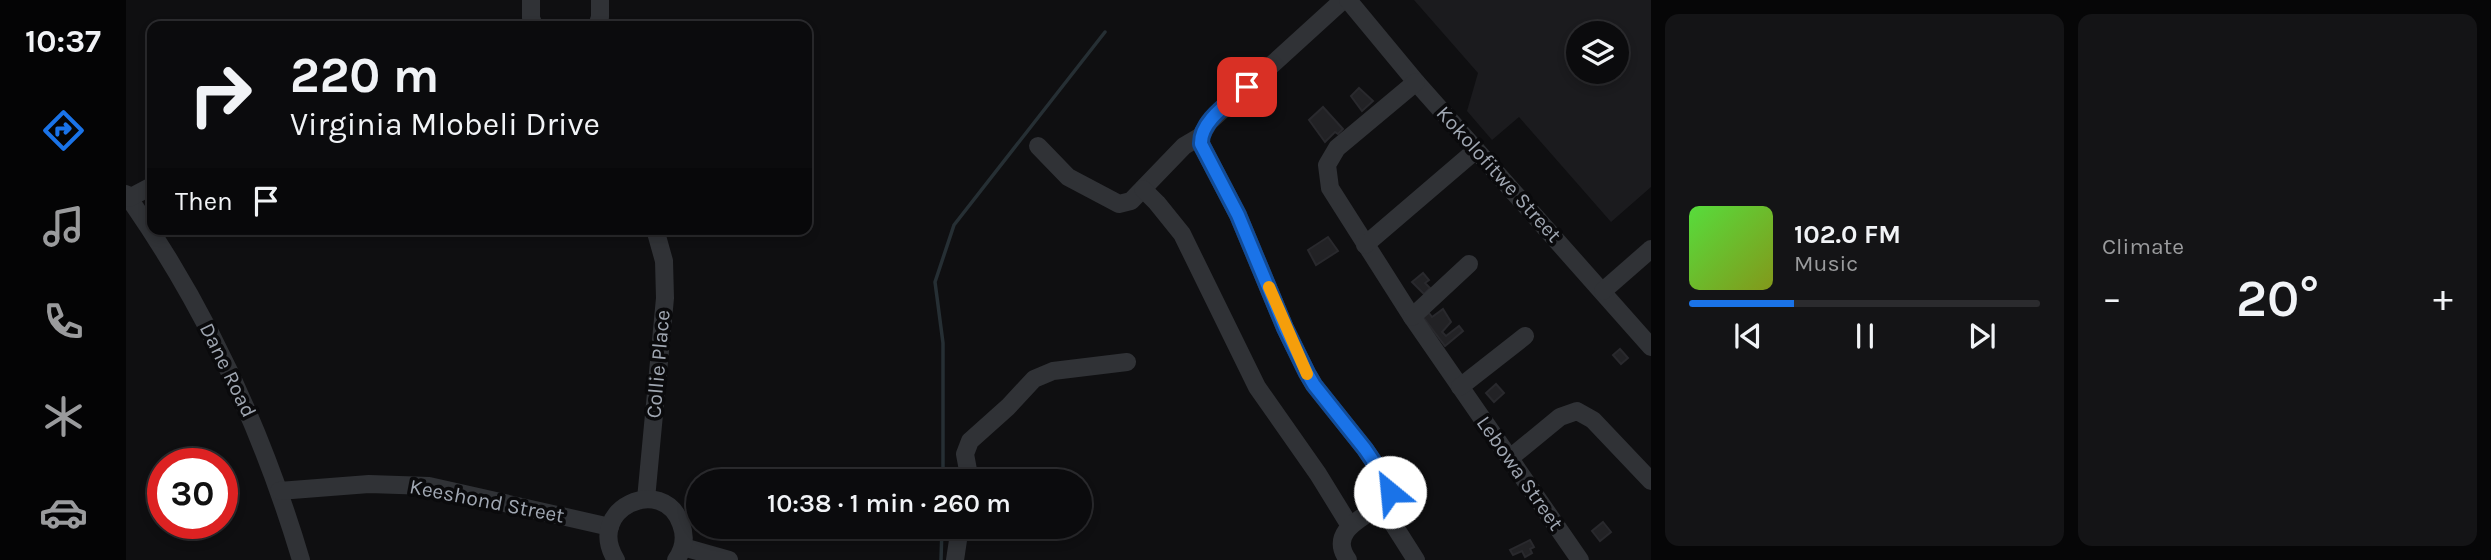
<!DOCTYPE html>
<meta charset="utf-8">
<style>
body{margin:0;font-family:Karla,sans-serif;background:#141416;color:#f1f3f6;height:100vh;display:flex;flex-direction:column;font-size:26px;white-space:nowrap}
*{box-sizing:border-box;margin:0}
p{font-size:23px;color:#9a9b9d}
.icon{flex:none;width:38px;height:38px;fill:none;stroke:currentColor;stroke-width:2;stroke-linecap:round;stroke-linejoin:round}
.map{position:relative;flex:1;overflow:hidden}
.sheet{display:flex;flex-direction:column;gap:14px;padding:14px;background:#060607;width:840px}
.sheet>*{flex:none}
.top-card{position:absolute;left:21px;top:21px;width:665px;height:214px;border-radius:14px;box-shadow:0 4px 10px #0003,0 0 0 2px #2b2b2e;background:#0b0b0d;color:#f1f3f6;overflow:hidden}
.fabs{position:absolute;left:1440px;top:21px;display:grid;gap:14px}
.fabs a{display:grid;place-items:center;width:63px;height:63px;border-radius:50%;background:#0b0b0d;box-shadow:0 4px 10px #0003,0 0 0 2px #2b2b2e;font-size:35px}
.speed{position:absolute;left:21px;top:448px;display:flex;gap:14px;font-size:35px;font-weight:700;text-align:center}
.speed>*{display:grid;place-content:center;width:91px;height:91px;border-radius:50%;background:#0b0b0d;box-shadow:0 4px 10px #0003,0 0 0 2px #2b2b2e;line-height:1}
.speed .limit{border:10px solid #d22;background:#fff;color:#111}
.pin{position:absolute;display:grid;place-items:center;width:60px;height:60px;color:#fff;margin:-30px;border-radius:14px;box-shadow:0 4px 10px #0006}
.me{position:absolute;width:77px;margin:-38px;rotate:332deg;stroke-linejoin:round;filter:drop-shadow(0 0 5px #0008)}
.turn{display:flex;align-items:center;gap:24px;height:147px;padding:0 28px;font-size:32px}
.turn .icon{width:91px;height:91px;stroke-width:2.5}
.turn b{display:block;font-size:49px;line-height:60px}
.then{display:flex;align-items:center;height:66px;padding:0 28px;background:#0003;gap:14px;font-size:26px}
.big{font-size:52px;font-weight:600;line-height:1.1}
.sheet .card{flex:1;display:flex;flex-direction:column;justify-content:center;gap:10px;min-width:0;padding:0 24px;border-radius:14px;background:#141416}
.song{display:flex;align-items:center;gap:21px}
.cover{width:84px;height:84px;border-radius:10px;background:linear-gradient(135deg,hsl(110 70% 55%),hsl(70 70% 35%))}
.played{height:7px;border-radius:4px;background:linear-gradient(90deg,#1a73e8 30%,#2b2b2e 30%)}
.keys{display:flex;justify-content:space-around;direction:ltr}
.heat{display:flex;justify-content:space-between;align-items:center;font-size:38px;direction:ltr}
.sheet .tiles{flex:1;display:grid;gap:14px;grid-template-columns:repeat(2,1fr)}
.trip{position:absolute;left:560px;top:469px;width:406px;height:70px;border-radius:35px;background:#0b0b0d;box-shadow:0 4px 10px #0003,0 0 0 2px #2b2b2e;font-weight:600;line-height:70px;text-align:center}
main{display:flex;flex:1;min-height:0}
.menu{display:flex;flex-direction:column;width:126px;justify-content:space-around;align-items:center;background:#040405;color:#9a9b9d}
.menu .icon{width:49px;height:49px}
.menu .selected{color:#1a73e8}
.menu b{font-size:32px;color:#f1f3f6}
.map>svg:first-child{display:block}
.built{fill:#1b1b1e;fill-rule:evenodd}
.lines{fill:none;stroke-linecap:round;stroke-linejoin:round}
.stream{stroke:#262f34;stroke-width:3.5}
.building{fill:#222225;stroke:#29292d;stroke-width:2}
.minor{stroke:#303236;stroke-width:18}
.route-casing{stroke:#114b97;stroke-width:18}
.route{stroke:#1a73e8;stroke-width:12}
.slow{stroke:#f59e0b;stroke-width:12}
.labels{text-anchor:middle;stroke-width:7;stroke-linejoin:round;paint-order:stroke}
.street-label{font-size:21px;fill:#a0a7b2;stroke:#0a0a0c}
</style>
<main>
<nav class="menu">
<b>10:37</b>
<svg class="icon selected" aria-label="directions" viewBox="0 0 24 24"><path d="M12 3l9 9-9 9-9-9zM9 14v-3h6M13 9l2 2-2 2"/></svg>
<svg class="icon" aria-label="music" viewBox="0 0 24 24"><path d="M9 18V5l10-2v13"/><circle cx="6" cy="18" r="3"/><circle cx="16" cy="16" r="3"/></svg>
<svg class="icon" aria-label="phone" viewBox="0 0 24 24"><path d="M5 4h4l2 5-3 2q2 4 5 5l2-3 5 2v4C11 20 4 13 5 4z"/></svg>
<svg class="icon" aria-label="climate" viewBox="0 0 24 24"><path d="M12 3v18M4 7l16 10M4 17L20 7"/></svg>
<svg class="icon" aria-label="car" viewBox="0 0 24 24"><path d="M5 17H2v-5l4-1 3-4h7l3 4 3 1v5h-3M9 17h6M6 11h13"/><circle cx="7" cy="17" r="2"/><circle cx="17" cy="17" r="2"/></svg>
</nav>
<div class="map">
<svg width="1525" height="560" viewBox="0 0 1525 560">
<rect width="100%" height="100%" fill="#0f0f11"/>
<path class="built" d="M1288,0H1525V187L1485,222L1393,117L1366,140L1341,111L1352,73ZM1452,33H1491V72H1452Z"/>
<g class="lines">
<g class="stream">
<path d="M817,481V343L809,282L828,225L979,32"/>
<path d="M815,560L816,527"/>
</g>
</g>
<g class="building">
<path d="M1233,88L1247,101L1236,111L1225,96Z"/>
<path d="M1197,107L1217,129L1212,134L1209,132L1199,142L1183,120Z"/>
<path d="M1202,237L1212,251L1190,265L1182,250Z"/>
<path d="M1297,273L1303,280L1299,283L1304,288L1298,294L1286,282Z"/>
<path d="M1317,309L1325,322L1316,332L1320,336L1333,326L1337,331L1319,346L1297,317L1303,313L1306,317Z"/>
<path d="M1494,349L1502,358L1495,364L1487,355Z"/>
<path d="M1370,384L1378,393L1368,402L1360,393Z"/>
<path d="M1477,522L1485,532L1474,541L1466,531Z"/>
<path d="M1404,540L1408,547L1404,549L1406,553L1399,557L1396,551L1387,555L1384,550Z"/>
</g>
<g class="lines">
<g class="minor">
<path d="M405,0V18L408,26"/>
<path d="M1217,0L1083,122L1075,136V144L1112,215L1159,328L1181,373L1188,385L1239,449L1260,480L1264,492L1255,505L1290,560"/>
<path d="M1222,0L1290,82L1525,347"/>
<path d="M471,26L474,17V0"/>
<path d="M1290,82L1211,148L1201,165L1204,188L1286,317L1454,560"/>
<path d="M912,146L942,177L993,204L1005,201L1058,146L1075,136"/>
<path d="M1017,189L1031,203L1056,234L1131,387L1192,474L1224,526"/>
<path d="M0,194C79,306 136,429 175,560"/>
<path d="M3,198L26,186"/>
<path d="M1239,245L1350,150"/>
<path d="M1477,291L1525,249"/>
<path d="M1286,317L1343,264"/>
<path d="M1334,387L1399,336"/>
<path d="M1384,458L1434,417L1451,411L1467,420L1525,481"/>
<path d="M844,481L839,454L844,441L882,407L908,379L927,371L1001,362"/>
<path d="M153,491L243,484L303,486L484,527"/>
<path d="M520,499L539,298L538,261L529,229"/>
<path d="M557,547L603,560"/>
<path d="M490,560C458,509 537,473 555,524C560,537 558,549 550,560"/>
<path d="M829,560L834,527"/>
<path d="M1222,560C1202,532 1235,519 1255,505"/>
</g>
</g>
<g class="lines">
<defs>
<path id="route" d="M1121,87C1105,102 1074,120 1075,144L1112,215L1159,328L1181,373L1188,385L1239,449L1260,480L1264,492"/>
</defs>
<use href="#route" class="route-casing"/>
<use href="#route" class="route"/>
<path class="slow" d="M1143,287L1181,374"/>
</g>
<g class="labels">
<g class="street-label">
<text transform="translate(1373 174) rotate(48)" y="7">Kokolofitwe Street</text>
<text transform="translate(532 364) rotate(-85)" y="7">Collie Place</text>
<text transform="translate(102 370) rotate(64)" y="7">Dane Road</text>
<text transform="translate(1394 473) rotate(55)" y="7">Lebowa Street</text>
<text transform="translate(361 501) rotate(11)" y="7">Keeshond Street</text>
</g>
</g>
</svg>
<div class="fabs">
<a><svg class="icon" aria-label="layers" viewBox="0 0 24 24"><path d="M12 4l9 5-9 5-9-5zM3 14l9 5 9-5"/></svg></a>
</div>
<div class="speed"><div class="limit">30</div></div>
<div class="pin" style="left:1121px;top:87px;background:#d93025"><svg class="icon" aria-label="arrive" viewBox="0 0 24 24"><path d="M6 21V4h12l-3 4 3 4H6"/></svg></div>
<svg class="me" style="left:1264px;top:492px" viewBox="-20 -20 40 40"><circle r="19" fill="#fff"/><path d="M0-13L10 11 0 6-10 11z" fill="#1a73e8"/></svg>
<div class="trip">10:38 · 1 min · 260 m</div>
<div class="top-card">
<div class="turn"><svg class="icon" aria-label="right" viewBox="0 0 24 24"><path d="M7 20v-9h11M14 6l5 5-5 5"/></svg><div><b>220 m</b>Virginia Mlobeli Drive</div></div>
<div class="then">Then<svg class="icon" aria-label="arrive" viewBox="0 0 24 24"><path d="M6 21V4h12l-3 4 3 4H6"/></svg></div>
</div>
</div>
<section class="sheet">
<div class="tiles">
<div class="card">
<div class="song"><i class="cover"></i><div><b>102.0 FM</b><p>Music</p></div></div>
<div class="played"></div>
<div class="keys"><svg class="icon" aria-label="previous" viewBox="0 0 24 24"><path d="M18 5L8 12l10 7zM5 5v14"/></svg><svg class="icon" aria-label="pause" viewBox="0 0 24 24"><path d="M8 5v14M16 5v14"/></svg><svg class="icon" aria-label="next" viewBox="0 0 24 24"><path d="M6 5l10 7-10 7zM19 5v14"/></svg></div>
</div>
<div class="card"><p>Climate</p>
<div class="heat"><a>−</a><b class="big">20°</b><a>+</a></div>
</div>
</div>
</section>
</main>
